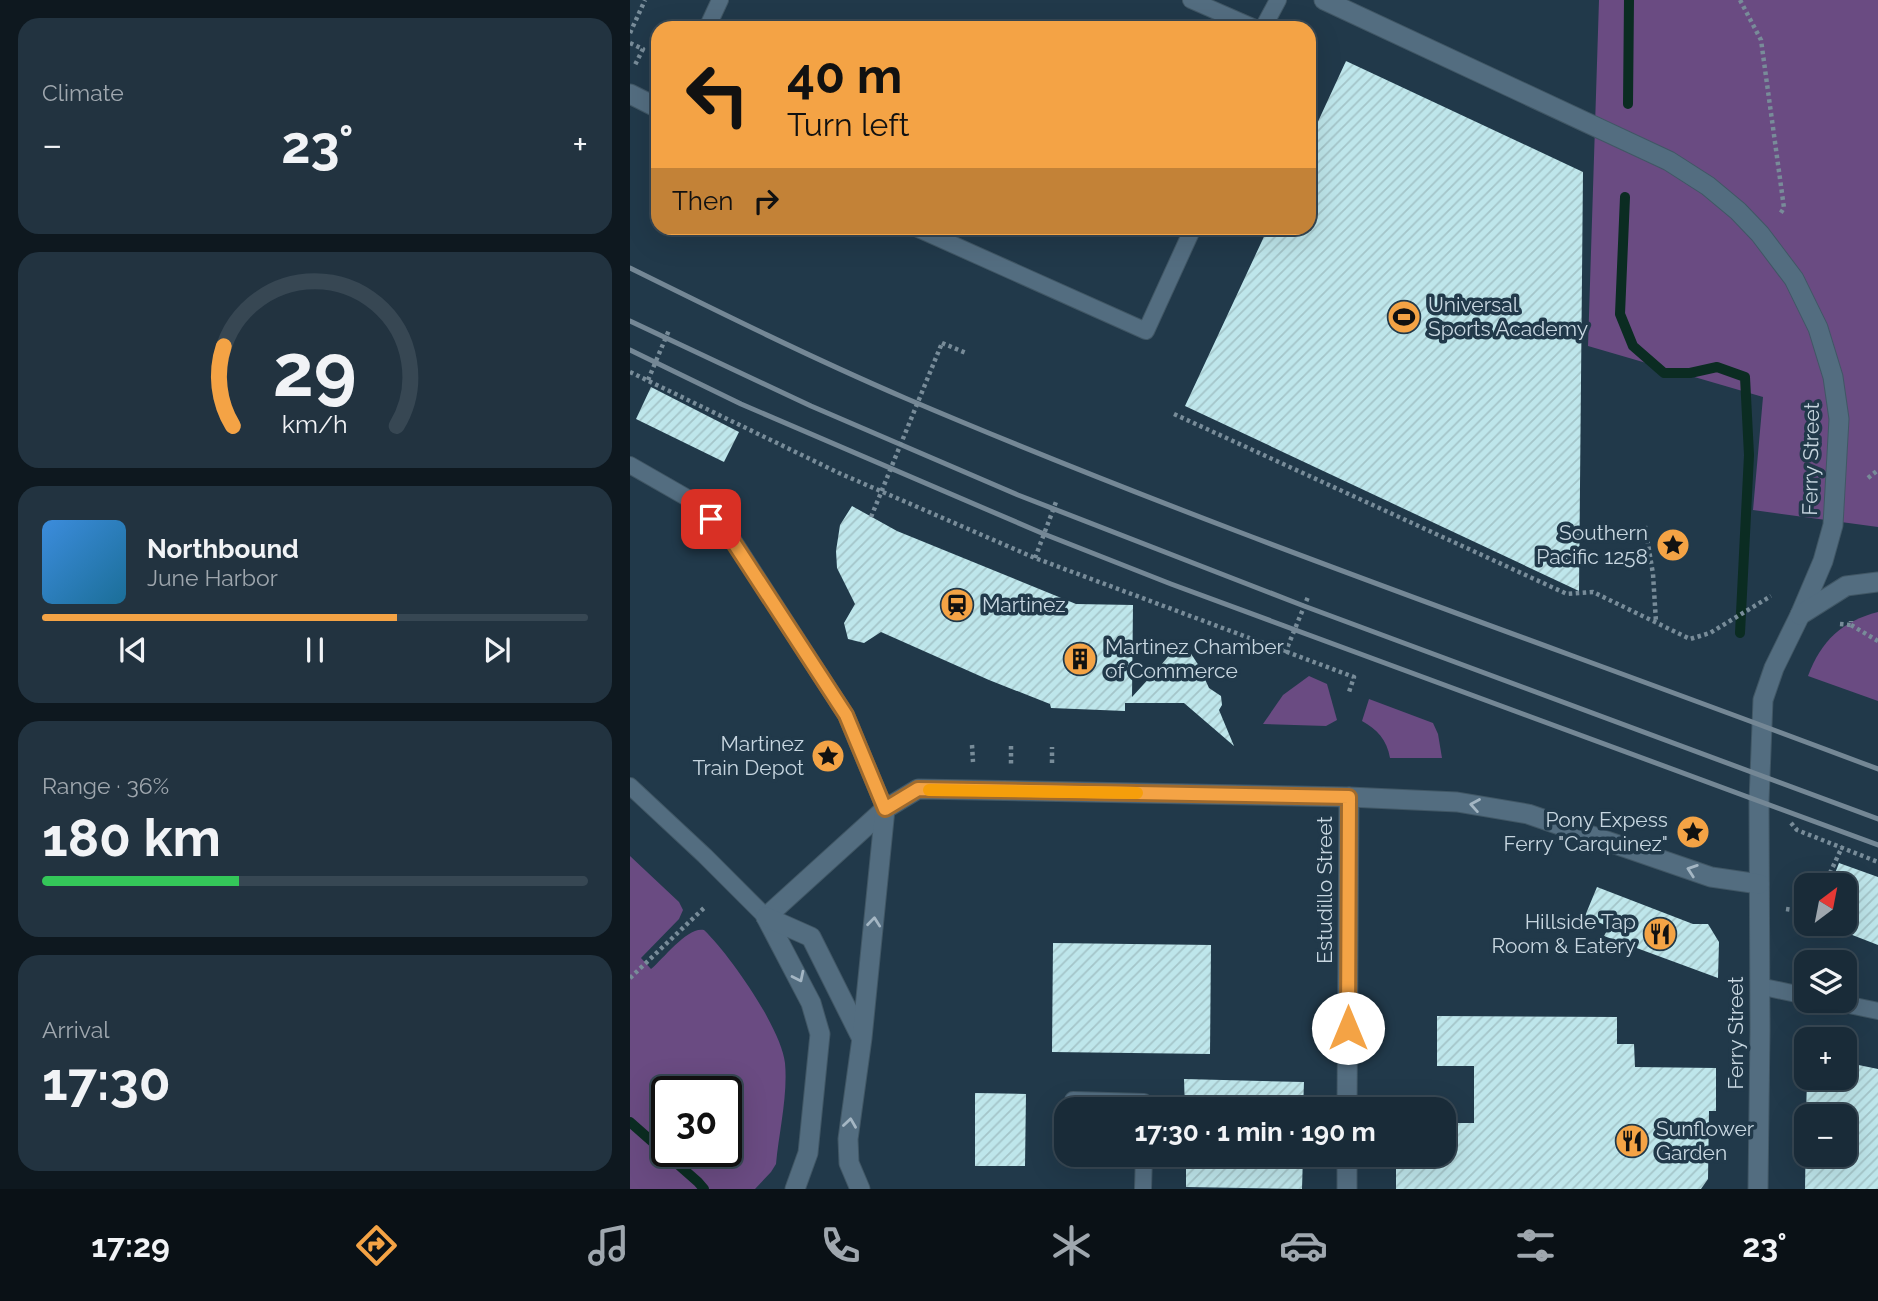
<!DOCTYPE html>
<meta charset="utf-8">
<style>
body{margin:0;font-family:Raleway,sans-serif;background:#223340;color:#f1f3f6;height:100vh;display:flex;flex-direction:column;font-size:26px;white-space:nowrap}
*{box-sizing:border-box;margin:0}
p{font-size:23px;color:#9fa7ae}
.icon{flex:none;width:38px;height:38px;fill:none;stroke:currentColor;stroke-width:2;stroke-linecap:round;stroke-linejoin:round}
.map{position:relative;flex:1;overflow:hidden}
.panel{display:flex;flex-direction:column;gap:18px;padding:18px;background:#0e181f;width:630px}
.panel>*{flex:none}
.hud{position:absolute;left:21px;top:21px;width:665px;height:214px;border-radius:21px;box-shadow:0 7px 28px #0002,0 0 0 2px #374753;background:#f4a345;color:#111;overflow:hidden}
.needle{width:46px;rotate:32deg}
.controls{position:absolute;left:1164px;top:873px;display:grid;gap:14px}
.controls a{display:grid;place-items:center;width:63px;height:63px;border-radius:14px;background:#192b38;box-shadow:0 7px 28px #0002,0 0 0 2px #374753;font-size:35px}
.speed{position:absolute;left:21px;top:1076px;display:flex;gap:14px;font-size:35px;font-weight:700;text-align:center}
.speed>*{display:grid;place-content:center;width:91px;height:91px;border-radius:50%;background:#192b38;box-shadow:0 7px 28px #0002,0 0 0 2px #374753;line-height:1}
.speed .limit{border:4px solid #111;border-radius:10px;background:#fff;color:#111}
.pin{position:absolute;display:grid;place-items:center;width:60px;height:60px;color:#fff;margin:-30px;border-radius:14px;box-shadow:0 4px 10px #0006}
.me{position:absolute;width:77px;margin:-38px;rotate:0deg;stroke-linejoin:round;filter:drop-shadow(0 0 5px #0008)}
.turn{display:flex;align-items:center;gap:24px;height:147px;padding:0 21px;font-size:32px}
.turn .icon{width:91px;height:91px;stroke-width:2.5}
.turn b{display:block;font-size:49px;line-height:60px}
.then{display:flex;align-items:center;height:66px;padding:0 21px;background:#0003;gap:14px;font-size:26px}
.big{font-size:52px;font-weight:700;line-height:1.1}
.panel .tile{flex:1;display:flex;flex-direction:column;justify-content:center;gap:10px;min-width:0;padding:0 24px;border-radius:21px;background:#223340}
.panel .dial{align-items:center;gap:0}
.dial svg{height:182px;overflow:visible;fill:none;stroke:#374753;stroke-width:7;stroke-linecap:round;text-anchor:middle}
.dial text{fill:#f1f3f6;stroke:none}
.song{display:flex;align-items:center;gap:21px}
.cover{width:84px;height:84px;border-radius:10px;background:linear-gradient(135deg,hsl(210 70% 55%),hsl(200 70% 35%))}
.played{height:7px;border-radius:4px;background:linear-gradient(90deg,#f4a345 65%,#374753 65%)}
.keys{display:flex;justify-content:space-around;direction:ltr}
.heat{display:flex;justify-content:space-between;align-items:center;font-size:38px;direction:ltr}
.charge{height:10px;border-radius:5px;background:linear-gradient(90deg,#34c759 36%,#374753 0)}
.trip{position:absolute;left:424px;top:1097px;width:402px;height:70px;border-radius:21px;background:#192b38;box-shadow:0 7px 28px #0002,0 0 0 2px #374753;font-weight:700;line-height:70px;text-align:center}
.menu{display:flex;height:112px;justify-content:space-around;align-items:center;background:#0a1116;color:#9fa7ae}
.menu .icon{width:49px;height:49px}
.menu .active{color:#f4a345}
.menu b{font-size:32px;color:#f1f3f6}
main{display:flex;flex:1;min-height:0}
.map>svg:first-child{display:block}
.green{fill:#6a4b82;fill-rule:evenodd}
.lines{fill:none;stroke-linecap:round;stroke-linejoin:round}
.stream{stroke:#0b2c22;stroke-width:10}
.building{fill:url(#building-hatch)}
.service-casing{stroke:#415765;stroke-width:18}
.minor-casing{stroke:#415765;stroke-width:21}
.path{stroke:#788c99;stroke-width:4.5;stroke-dasharray:3.5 3.5;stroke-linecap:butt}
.service{stroke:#536d80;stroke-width:16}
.minor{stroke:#536d80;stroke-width:19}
.rail{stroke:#748795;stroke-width:5}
.path-bridge{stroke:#788c99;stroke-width:4.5;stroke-dasharray:3.5 3.5;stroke-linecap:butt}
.oneway{stroke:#a4b6c3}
.route-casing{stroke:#9f6a2d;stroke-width:18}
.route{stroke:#f4a345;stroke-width:12}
.slow{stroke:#f59e0b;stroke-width:12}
.labels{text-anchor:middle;stroke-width:7;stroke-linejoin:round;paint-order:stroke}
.poi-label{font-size:21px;fill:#c7d6e0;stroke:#21394a;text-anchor:start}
.street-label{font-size:21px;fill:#c7d6e0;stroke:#21394a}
</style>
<main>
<section class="panel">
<div class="tile"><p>Climate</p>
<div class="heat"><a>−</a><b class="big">23°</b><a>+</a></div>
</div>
<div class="tile dial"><svg viewBox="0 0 100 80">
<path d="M14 69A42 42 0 1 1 86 69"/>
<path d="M14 69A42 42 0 0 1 10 34" stroke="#f4a345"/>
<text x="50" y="56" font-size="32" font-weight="700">29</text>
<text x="50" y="72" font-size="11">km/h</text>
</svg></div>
<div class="tile">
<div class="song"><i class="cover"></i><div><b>Northbound</b><p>June Harbor</p></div></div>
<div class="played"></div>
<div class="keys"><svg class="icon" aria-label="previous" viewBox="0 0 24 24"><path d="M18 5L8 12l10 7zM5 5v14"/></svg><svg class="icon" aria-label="pause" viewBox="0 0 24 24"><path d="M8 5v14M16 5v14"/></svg><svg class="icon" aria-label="next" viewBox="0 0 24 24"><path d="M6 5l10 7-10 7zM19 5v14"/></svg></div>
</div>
<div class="tile"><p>Range · 36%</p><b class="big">180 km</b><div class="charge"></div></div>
<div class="tile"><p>Arrival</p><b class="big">17:30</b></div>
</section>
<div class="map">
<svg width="1248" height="1189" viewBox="0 0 1248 1189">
<defs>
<pattern id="building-hatch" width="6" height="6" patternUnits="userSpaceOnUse" patternTransform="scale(1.75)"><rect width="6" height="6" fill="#bee6eb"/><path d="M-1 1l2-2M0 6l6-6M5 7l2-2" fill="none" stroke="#a4c5c9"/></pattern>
</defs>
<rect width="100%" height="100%" fill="#21394a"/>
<g class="green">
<path d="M969,0H1248V527L1123,510L1133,397L958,346Z"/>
<path d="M1248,612V701L1178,676C1191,641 1212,621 1248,612Z"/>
<path d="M679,676L697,684L707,720L696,726L633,724L653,695Z"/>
<path d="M739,699L803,723L808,734L812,758H760C757,740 747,729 732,721Z"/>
<path d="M0,856L49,902L53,910L49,919L11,958L21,969C34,958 58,926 74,930C100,955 151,1028 155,1063C158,1095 149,1132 146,1164L141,1172L125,1189H0ZM96,1092V1152H37V1092Z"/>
</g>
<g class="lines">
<g class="stream">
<path d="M998,104L999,0"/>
<path d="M995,197L990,314L1003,346L1034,373H1060L1087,367L1115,377L1119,455L1110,633"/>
<path d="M0,1122L68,1182L74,1189"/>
</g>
</g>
<g class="building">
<path d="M716,61L953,172L949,591L555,406L638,228H679V141Z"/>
<path d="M21,387L109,432L94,462L6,419Z"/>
<path d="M222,506L267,531L446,604L503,605L502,697L522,675L513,666L526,671L552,640L569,666L579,688L591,696L592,705L589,710L604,746L554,703H495V711L421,708L420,704L359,680L251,632L234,643L218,639L214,623L225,604L207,568L206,551L210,525Z"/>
<path d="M1209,863L1248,877V945L1194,924H1214V886H1200Z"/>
<path d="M967,887L1063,924H1078L1089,942L1088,978L974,936L979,927L955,916Z"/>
<path d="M423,943L581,945L580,1054L422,1052Z"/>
<path d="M807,1016L987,1017V1044H1004L1005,1067L1086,1068V1111H1079L1078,1179L1071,1189H766V1155H814V1123H844V1066H807Z"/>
<path d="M1214,1062L1248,1069V1189H1175L1176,1124V1155H1214V1116H1176L1177,1078H1214Z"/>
<path d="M554,1079L674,1082L673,1110H555Z"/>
<path d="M345,1093L396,1094L395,1166H345Z"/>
<path d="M556,1155H673L672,1189L556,1187Z"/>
</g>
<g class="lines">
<defs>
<g id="service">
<path d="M561,0L625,28"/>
<path d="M77,28L90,0"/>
<path d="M633,28L648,0"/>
<path d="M286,228L516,331L563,228"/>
<path d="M0,465L61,500L101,537L216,715L255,809"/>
<path d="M0,786L75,856L136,917"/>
<path d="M1129,986L1176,996"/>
<path d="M1200,1001L1248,1011"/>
<path d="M443,1100L514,1102V1110"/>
<path d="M513,1189L514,1155"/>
</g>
<g id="minor">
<path d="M694,0L1039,161L1078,186L1108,211L1130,234L1164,279L1188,328L1203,377L1209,419L1203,525L1193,561L1170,615L1144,668L1133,700L1129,801L1130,1030L1128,1189"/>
<path d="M0,94L28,108"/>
<path d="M1170,615L1216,586L1248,582"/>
<path d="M136,917L255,809L288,789L719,797L827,802L898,814L1081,877L1129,884"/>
<path d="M136,917L181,1003L190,1034L178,1153L165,1189"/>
<path d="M136,917L181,937L231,1037"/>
<path d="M717,1110L719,797"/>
<path d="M230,1189L219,1163L218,1139L232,1038L255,809"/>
<path d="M717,1189V1155"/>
</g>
</defs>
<use href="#service" class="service-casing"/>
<use href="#minor" class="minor-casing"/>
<g class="path">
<path d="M1110,0L1131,40L1154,208L1150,214"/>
<path d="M0,33L15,0"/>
<path d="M0,43L13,49L4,67"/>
<path d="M312,343L336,353"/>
<path d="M0,372L209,473L405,558L724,677L719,692"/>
<path d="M18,380L39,330"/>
<path d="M544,414L937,594L963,592L1060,639L1080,633L1141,596"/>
<path d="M1238,478L1248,470"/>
<path d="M1015,526L1023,574L1026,622"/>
<path d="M405,558L426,502"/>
<path d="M1210,624L1221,625V621"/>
<path d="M1221,625L1248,641"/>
<path d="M655,653L678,597"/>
<path d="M342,745L343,762"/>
<path d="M381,746V766"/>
<path d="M422,763V747"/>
<path d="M1161,823L1167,830L1248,862"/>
<path d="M1194,886L1212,847"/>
<path d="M1156,909L1176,912"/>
<path d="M0,978L74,908"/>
</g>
<use href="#service" class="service"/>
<use href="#minor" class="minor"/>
<g class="rail">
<path d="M0,268C91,313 182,358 275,398C594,534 923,646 1248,769"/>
<path d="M0,321L181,406L388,495L674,606L1248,819"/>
<path d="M0,350L111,404L414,534L541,584L1248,845"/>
</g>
<path class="path-bridge" d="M241,517L312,343"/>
</g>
<defs><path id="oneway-chevron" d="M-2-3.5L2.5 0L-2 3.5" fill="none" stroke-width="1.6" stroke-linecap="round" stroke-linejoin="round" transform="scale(1.75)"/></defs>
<g class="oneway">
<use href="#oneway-chevron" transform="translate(845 805) rotate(-170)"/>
<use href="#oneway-chevron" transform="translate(1062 870) rotate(-161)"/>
<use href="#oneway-chevron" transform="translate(244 922) rotate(-84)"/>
<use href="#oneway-chevron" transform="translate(169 977) rotate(64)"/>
<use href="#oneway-chevron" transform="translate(220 1123) rotate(-82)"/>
</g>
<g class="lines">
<defs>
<path id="route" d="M81,519L100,537L216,715L255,809L288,789L719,797L718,1028"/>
</defs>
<use href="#route" class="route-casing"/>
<use href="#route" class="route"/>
<path class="slow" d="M299,790L507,793"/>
</g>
<defs>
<symbol id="stadium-disc" viewBox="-11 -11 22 22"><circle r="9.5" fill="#f4a345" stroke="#21394a"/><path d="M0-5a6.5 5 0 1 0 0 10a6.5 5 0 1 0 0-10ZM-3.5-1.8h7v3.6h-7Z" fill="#111"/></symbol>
<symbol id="sight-disc" viewBox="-11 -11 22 22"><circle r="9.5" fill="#f4a345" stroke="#21394a"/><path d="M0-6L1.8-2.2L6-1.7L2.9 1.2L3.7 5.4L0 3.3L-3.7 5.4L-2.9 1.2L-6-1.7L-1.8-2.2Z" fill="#111"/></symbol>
<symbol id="station-disc" viewBox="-11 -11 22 22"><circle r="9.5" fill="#f4a345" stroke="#21394a"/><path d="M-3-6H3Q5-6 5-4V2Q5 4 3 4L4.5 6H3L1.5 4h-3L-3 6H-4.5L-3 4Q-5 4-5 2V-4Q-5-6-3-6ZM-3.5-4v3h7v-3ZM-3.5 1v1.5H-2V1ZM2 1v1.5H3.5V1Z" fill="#111"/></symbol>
<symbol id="building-disc" viewBox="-11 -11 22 22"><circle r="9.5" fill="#f4a345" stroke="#21394a"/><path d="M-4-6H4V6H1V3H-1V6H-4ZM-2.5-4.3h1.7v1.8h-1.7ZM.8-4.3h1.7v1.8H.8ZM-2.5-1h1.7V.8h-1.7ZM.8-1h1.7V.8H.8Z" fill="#111"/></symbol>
<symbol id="restaurant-disc" viewBox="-11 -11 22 22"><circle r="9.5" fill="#f4a345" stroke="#21394a"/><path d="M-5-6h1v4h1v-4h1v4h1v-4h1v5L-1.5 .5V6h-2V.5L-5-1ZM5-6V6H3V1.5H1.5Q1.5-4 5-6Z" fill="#111"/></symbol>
</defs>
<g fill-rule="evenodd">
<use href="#stadium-disc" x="755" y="298" width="38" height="38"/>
<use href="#sight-disc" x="1024" y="526" width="38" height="38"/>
<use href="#station-disc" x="308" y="586" width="38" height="38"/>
<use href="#building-disc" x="431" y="640" width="38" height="38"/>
<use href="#sight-disc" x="179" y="737" width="38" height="38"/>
<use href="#sight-disc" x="1044" y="813" width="38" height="38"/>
<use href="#restaurant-disc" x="1011" y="915" width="38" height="38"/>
<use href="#restaurant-disc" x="983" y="1122" width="38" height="38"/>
</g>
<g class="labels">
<g class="poi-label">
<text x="798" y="312">Universal<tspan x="798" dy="24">Sports Academy</tspan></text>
<text x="1018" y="540" text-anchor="end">Southern<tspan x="1018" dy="24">Pacific 1258</tspan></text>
<text x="352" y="612">Martinez</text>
<text x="475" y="654">Martinez Chamber<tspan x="475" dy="24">of Commerce</tspan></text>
<text x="174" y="751" text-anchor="end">Martinez<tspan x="174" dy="24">Train Depot</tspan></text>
<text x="1038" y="827" text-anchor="end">Pony Expess<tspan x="1038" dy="24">Ferry "Carquinez"</tspan></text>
<text x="1006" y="929" text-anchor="end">Hillside Tap<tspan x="1006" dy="24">Room &amp; Eatery</tspan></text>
<text x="1026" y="1136">Sunflower<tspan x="1026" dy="24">Garden</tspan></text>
</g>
<g class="street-label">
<text transform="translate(1181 459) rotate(-89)" y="7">Ferry Street</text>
<text transform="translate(695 890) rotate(-90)" y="7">Estudillo Street</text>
<text transform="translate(1106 1033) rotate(-90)" y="7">Ferry Street</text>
</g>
</g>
</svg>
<div class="controls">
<a><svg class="needle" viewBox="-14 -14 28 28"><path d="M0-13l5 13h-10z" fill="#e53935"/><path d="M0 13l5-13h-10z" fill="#9fa7ae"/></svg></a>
<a><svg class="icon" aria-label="layers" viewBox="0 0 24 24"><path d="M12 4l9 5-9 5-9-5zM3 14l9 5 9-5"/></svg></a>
<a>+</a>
<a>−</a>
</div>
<div class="speed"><div class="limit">30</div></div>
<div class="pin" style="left:81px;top:519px;background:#d93025"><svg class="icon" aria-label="arrive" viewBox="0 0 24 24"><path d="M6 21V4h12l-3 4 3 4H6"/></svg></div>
<svg class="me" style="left:718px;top:1028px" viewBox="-20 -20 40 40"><circle r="19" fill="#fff"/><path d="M0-13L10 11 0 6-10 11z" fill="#f4a345"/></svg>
<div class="trip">17:30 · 1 min · 190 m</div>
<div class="hud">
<div class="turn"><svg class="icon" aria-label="left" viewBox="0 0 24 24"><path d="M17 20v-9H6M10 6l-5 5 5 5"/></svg><div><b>40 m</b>Turn left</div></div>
<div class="then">Then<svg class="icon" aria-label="right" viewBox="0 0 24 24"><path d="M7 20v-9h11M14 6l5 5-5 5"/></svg></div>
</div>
</div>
</main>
<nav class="menu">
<b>17:29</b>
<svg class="icon active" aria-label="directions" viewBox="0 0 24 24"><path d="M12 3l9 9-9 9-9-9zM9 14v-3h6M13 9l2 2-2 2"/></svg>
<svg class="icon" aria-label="music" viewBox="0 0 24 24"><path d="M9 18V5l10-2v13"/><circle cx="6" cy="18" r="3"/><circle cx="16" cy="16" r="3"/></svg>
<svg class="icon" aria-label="phone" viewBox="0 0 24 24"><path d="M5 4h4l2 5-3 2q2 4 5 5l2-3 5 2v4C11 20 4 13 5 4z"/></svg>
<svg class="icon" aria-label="climate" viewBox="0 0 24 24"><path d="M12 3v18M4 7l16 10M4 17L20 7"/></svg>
<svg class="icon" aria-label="car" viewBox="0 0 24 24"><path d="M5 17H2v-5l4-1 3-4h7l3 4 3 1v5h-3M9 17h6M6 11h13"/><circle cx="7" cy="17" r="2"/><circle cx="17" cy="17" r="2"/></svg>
<svg class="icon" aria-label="filters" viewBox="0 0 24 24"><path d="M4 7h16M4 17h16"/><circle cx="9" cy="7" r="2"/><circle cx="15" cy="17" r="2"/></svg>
<b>23°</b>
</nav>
